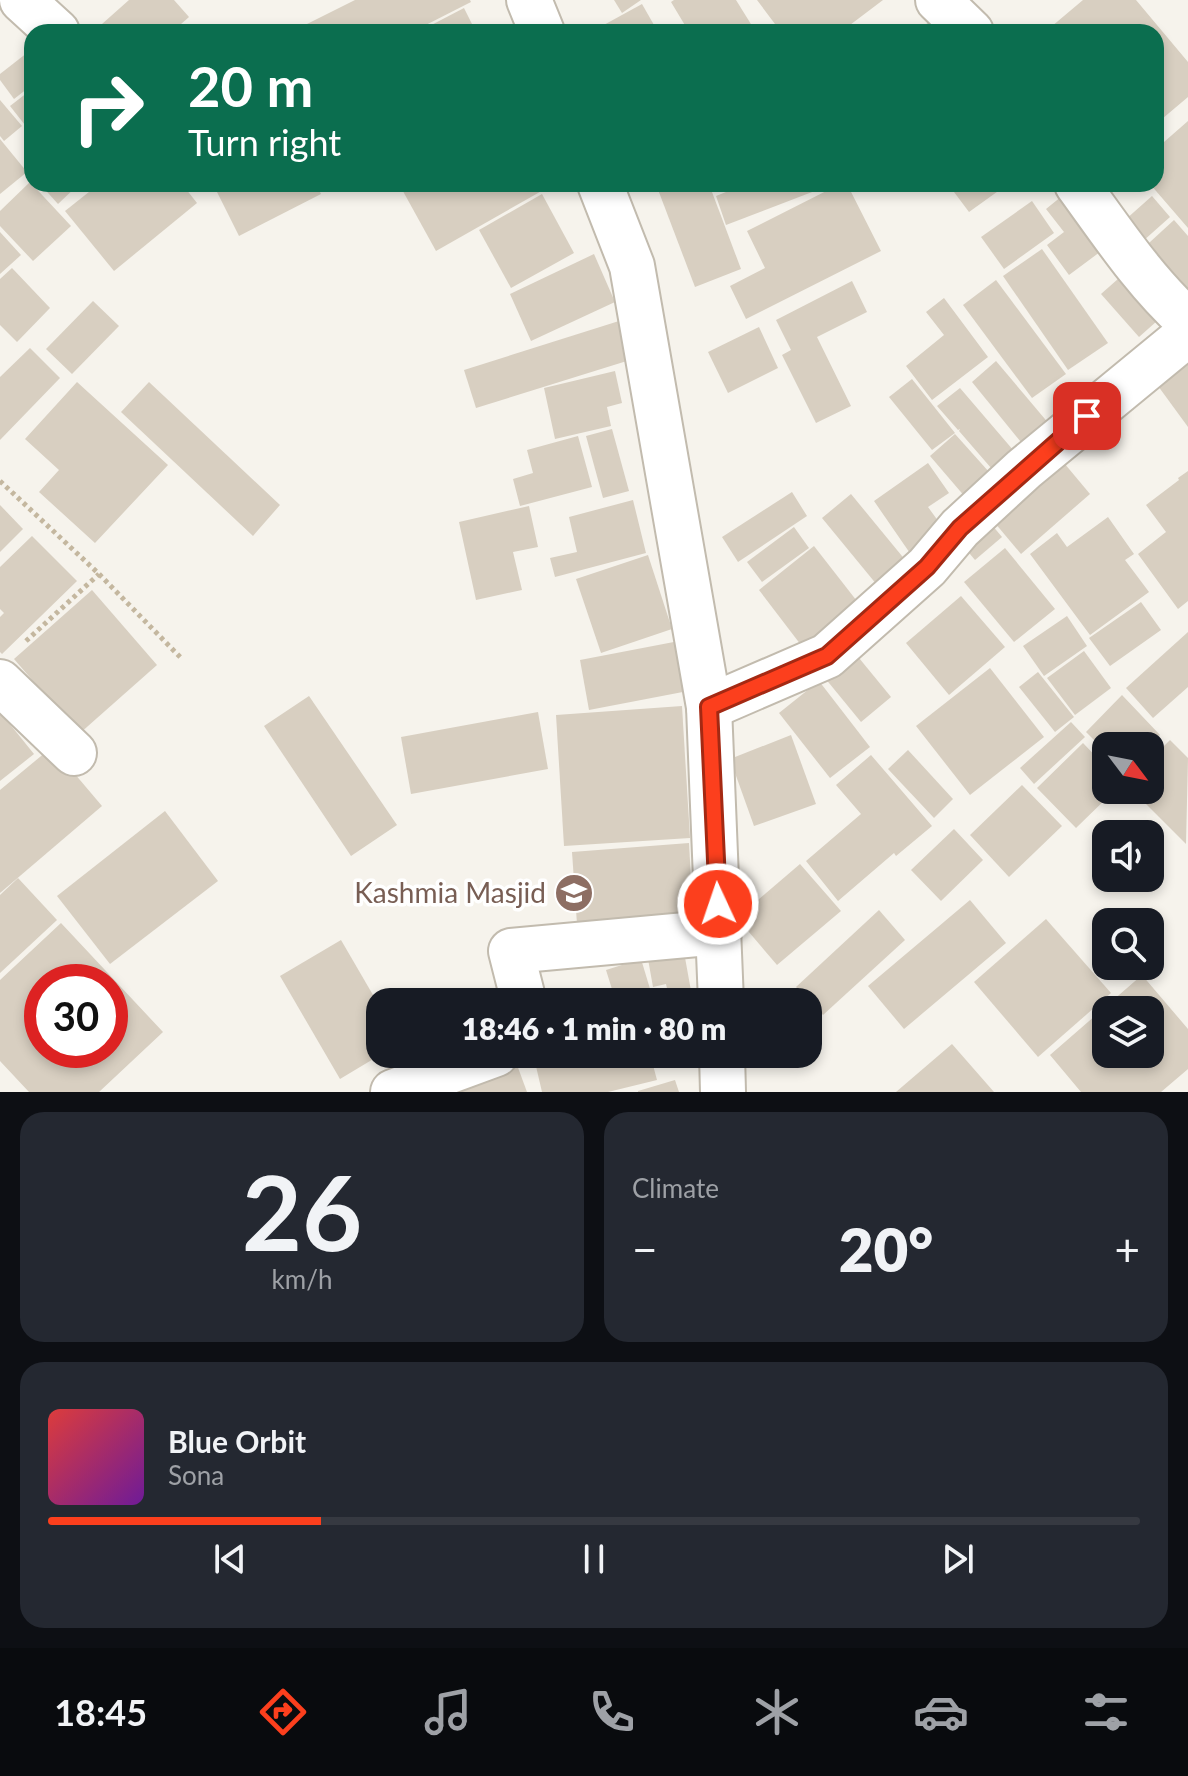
<!DOCTYPE html>
<meta charset="utf-8">
<style>
body{margin:0;font-family:Lato,sans-serif;background:#242831;color:#f1f3f6;height:100vh;display:flex;flex-direction:column;font-size:30px;white-space:nowrap}
*{box-sizing:border-box;margin:0}
p{font-size:26px;color:#9ea1a6}
.icon{flex:none;width:44px;height:44px;fill:none;stroke:currentColor;stroke-width:2;stroke-linecap:round;stroke-linejoin:round}
.map{position:relative;height:1092px;overflow:hidden}
.details{display:flex;flex-direction:column;gap:20px;padding:20px;background:#0d0f14;flex:1}
.details>*{flex:none}
.guide{position:absolute;left:24px;top:24px;width:1140px;height:168px;border-radius:24px;box-shadow:0 4px 12px #0003;background:#0b6e4f;color:#fff;overflow:hidden}
.needle{width:52px;rotate:122deg}
.controls{position:absolute;left:1092px;top:732px;display:grid;gap:16px}
.controls a{display:grid;place-items:center;width:72px;height:72px;border-radius:16px;background:#171b24;box-shadow:0 4px 12px #0003;font-size:40px}
.speed{position:absolute;left:24px;top:964px;display:flex;gap:16px;font-size:40px;font-weight:700;text-align:center}
.speed>*{display:grid;place-content:center;width:104px;height:104px;border-radius:50%;background:#171b24;box-shadow:0 4px 12px #0003;line-height:1}
.speed .limit{border:12px solid #d22;background:#fff;color:#111}
.pin{position:absolute;display:grid;place-items:center;width:68px;height:68px;color:#fff;margin:-34px;border-radius:16px;box-shadow:0 4px 12px #0006}
.me{position:absolute;width:88px;margin:-44px;rotate:357deg;stroke-linejoin:round;filter:drop-shadow(0 0 6px #0008)}
.turn{display:flex;align-items:center;gap:28px;height:168px;padding:0 32px;font-size:36px}
.turn .icon{width:104px;height:104px;stroke-width:2.5}
.turn b{display:block;font-size:56px;line-height:68px}
.big{font-size:60px;font-weight:800;line-height:1.1}
.details .tile{flex:1;display:flex;flex-direction:column;justify-content:center;gap:12px;min-width:0;padding:0 28px;border-radius:24px;background:#242831}
.details .dial{align-items:center;gap:0}
.dial b{font-size:104px;line-height:1}
.song{display:flex;align-items:center;gap:24px}
.cover{width:96px;height:96px;border-radius:12px;background:linear-gradient(135deg,hsl(0 70% 55%),hsl(280 70% 35%))}
.played{height:8px;border-radius:4px;background:linear-gradient(90deg,#fc3f1d 25%,#363941 25%)}
.keys{display:flex;justify-content:space-around;direction:ltr}
.heat{display:flex;justify-content:space-between;align-items:center;font-size:44px;direction:ltr}
.details .tiles{flex:1;display:grid;gap:20px;grid-template-columns:1fr 1fr}
.tile:last-child{grid-column:span 2}
.trip{position:absolute;left:366px;top:988px;width:456px;height:80px;border-radius:24px;background:#171b24;box-shadow:0 4px 12px #0003;font-weight:800;line-height:80px;text-align:center}
.tab-bar{display:flex;height:128px;justify-content:space-around;align-items:center;background:#090b0e;color:#9ea1a6}
.tab-bar .icon{width:56px;height:56px}
.tab-bar .on{color:#fc3f1d}
.tab-bar b{font-size:36px;color:#f1f3f6}
.map>svg:first-child{display:block}
.building{fill:#d8cfc1;fill-rule:evenodd}
.lines{fill:none;stroke-linecap:round;stroke-linejoin:round}
.minor-casing{stroke:#c2bbae;stroke-width:48}
.path{stroke:#c4b79f;stroke-width:5;stroke-dasharray:4 4;stroke-linecap:butt}
.minor{stroke:#fff;stroke-width:44}
.route-casing{stroke:#a42913;stroke-width:20}
.route{stroke:#fc3f1d;stroke-width:14}
.labels{text-anchor:middle;stroke-width:7;stroke-linejoin:round;paint-order:stroke}
.education-label{font-size:28px;fill:#785e54;stroke:#fff;text-anchor:end}
</style>
<div class="map">
<svg width="1188" height="1092" viewBox="0 0 1188 1092">
<rect width="100%" height="100%" fill="#f6f3ec"/>
<g class="building">
<path d="M129,0H174L189,17L172,32H93Z"/>
<path d="M355,0H470L471,2L412,32H291Z"/>
<path d="M614,0H641L622,13Z"/>
<path d="M674,0H736L754,29L748,32H689L671,2Z"/>
<path d="M757,0H883L846,28L850,32H799L793,24L781,32Z"/>
<path d="M1083,0H1136L1188,62V97L1156,124V32H1045Z"/>
<path d="M642,4L658,32H591Z"/>
<path d="M464,8L476,32H418Z"/>
<path d="M932,20L940,32H915Z"/>
<path d="M32,49V85L14,99L0,80V74Z"/>
<path d="M32,89V134L10,106Z"/>
<path d="M0,100L22,126L4,141L0,136Z"/>
<path d="M1188,121V228L1150,184H1156V149Z"/>
<path d="M0,139L27,172L0,194Z"/>
<path d="M30,182L71,226L33,261L0,226V211Z"/>
<path d="M40,184H79L58,204Z"/>
<path d="M99,184H182L197,203L114,271L65,211Z"/>
<path d="M224,184H316L321,194L239,236L215,188Z"/>
<path d="M399,184H554L436,251Z"/>
<path d="M664,184H709L741,269L695,287L657,187Z"/>
<path d="M746,184H833L726,225L716,196Z"/>
<path d="M840,184H847L881,251L746,319L730,286L765,268L747,231Z"/>
<path d="M948,184H1008L969,212Z"/>
<path d="M1067,192L1108,246L1069,275L1047,245L1064,232L1046,209Z"/>
<path d="M542,194L574,253L511,288L479,230Z"/>
<path d="M1152,196L1170,217L1134,249L1116,228Z"/>
<path d="M1032,201L1054,233L1004,269L981,237Z"/>
<path d="M1174,220L1188,236V288L1175,299L1137,254Z"/>
<path d="M0,232L21,255L0,274Z"/>
<path d="M1042,249L1108,343L1068,370L1003,276Z"/>
<path d="M594,254L615,302L531,341L510,294Z"/>
<path d="M12,268L50,308L17,342L0,325V279Z"/>
<path d="M1127,271L1166,313L1139,337L1101,294Z"/>
<path d="M996,280L1066,374L1032,398L963,305Z"/>
<path d="M852,281L867,312L817,337L851,406L816,423L782,355L791,350L776,320Z"/>
<path d="M944,298L988,357L932,400L906,366L944,335L926,312Z"/>
<path d="M93,301L119,326L72,374L46,349Z"/>
<path d="M619,321L630,360L476,408L464,370Z"/>
<path d="M759,327L778,368L728,393L708,352Z"/>
<path d="M30,348L60,378L0,440V377Z"/>
<path d="M1188,360V427L1150,375Z"/>
<path d="M996,361L1050,425L1025,447L972,382Z"/>
<path d="M615,371L622,403L607,407L611,426L555,439L544,388Z"/>
<path d="M912,379L955,433L932,450L889,397Z"/>
<path d="M77,382L168,465L95,543L39,492L59,470L25,439Z"/>
<path d="M149,382L280,505L253,536L121,412Z"/>
<path d="M960,388L1019,457L998,476L959,431L960,429L958,430L937,406Z"/>
<path d="M612,429L629,491L603,498L586,436Z"/>
<path d="M955,434L998,482L972,505L930,456Z"/>
<path d="M578,436L592,487L520,506L513,479L533,473L527,450Z"/>
<path d="M1054,451L1090,494L1021,554L984,510Z"/>
<path d="M928,463L949,493L928,507L949,536L914,559L874,501Z"/>
<path d="M1188,471V601L1178,609L1138,554L1166,532L1146,505L1179,480L1178,478Z"/>
<path d="M792,492L807,516L738,562L722,537Z"/>
<path d="M851,494L911,567L882,591L822,518Z"/>
<path d="M633,500L646,553L555,577L550,558L577,552L569,517Z"/>
<path d="M0,505L23,529L0,552Z"/>
<path d="M529,506L538,547L513,552L522,590L476,600L459,522Z"/>
<path d="M1108,517L1134,554L1125,560L1149,592L1090,635L1030,554L1057,533L1067,547Z"/>
<path d="M986,518L1002,537L975,560L959,541Z"/>
<path d="M794,527L809,548L762,582L747,562Z"/>
<path d="M32,536L77,581L2,654L0,652V617L4,613L0,609V567Z"/>
<path d="M814,546L860,605L804,649L759,590Z"/>
<path d="M1005,548L1055,609L1014,642L964,582Z"/>
<path d="M648,555L672,629L601,653L576,579Z"/>
<path d="M92,590L157,665L79,734L14,659Z"/>
<path d="M961,596L1005,647L949,695L906,643Z"/>
<path d="M1141,602L1161,630L1110,666L1089,638Z"/>
<path d="M1067,616L1087,646L1044,676L1023,646Z"/>
<path d="M1188,632V687L1153,718L1126,688Z"/>
<path d="M679,641L688,691L589,710L580,660Z"/>
<path d="M850,647L891,697L861,722L820,672Z"/>
<path d="M1084,651L1111,688L1075,715L1047,678Z"/>
<path d="M990,668L1044,737L970,795L916,726Z"/>
<path d="M1038,672L1074,717L1055,732L1019,687Z"/>
<path d="M819,681L870,747L830,778L779,713Z"/>
<path d="M1122,695L1160,735L1149,746H1106V752L1086,732Z"/>
<path d="M309,696L397,825L351,856L264,726Z"/>
<path d="M682,706L690,838L564,846L556,715Z"/>
<path d="M0,712L34,754L0,781Z"/>
<path d="M538,712L548,769L411,794L401,737Z"/>
<path d="M1071,722L1085,737L1034,784L1020,768Z"/>
<path d="M791,735L816,804L754,826L730,759Z"/>
<path d="M1170,740L1188,758L1186,844L1132,790H1150V760Z"/>
<path d="M1083,743L1106,767V790H1115L1076,828L1037,788Z"/>
<path d="M52,747L102,806L0,893V790Z"/>
<path d="M908,750L953,799L934,818L888,769Z"/>
<path d="M871,755L932,826L896,856L894,853L838,901L806,861L861,814L836,785Z"/>
<path d="M1022,785L1062,826L1009,877L970,835Z"/>
<path d="M165,811L218,881L110,964L57,896Z"/>
<path d="M954,829L983,860L941,901L911,870Z"/>
<path d="M689,843L693,916L577,924L572,852Z"/>
<path d="M800,864L841,911L777,965L737,918Z"/>
<path d="M18,878L57,920L0,973V895Z"/>
<path d="M970,900L1006,943L904,1029L868,986Z"/>
<path d="M879,910L905,940L823,1015L796,987Z"/>
<path d="M1046,919L1111,993L1038,1057L974,982Z"/>
<path d="M61,923L163,1032L99,1092H29L0,1061V980ZM42,982H110V1050H42Z"/>
<path d="M341,940L380,1007V1055L340,1079L280,976Z"/>
<path d="M684,952L693,1002H670L666,984L653,987L648,959Z"/>
<path d="M641,959L654,1002H616L606,970Z"/>
<path d="M1142,975L1188,1029V1069L1161,1092H1081L1050,1055ZM1106,1010H1150V1054H1106Z"/>
<path d="M952,1044L994,1092H896Z"/>
<path d="M513,1054L527,1092H431Z"/>
<path d="M558,1054H650L657,1080L608,1092H542L535,1062L559,1056Z"/>
<path d="M675,1080L679,1092H638V1091Z"/>
</g>
<g class="lines">
<defs>
<g id="minor">
<path d="M22,0L57,32"/>
<path d="M529,0L542,32"/>
<path d="M938,0L971,32"/>
<path d="M600,184L632,266L709,707L721,1002"/>
<path d="M1077,184C1112,232 1144,281 1188,321"/>
<path d="M0,682L74,753"/>
<path d="M709,707L827,656L927,567L960,528L1024,469L1188,334"/>
<path d="M524,1002L511,951L719,932"/>
<path d="M722,1054L723,1092"/>
<path d="M393,1092L496,1054"/>
</g>
</defs>
<use href="#minor" class="minor-casing"/>
<g class="path">
<path d="M0,481L99,574L182,659"/>
<path d="M26,641L99,574"/>
</g>
<use href="#minor" class="minor"/>
</g>
<g class="lines">
<defs>
<path id="route" d="M718,904L709,707L827,656L927,567L960,528L1087,416"/>
</defs>
<use href="#route" class="route-casing"/>
<use href="#route" class="route"/>
</g>
<defs>
<symbol id="school-disc" viewBox="-11 -11 22 22"><circle r="9.5" fill="#8d6e63" stroke="#fff"/><path d="M0-5L7-2L0 1L-7-2ZM-4 1L0 2.5L4 1V4Q0 6-4 4Z" fill="#fff"/></symbol>
</defs>
<g fill-rule="evenodd">
<use href="#school-disc" x="552" y="871" width="44" height="44"/>
</g>
<g class="labels">
<g class="education-label">
<text x="546" y="903">Kashmia Masjid</text>
</g>
</g>
</svg>
<div class="controls">
<a><svg class="needle" viewBox="-14 -14 28 28"><path d="M0-13l5 13h-10z" fill="#e53935"/><path d="M0 13l5-13h-10z" fill="#9ea1a6"/></svg></a>
<a><svg class="icon" aria-label="sound" viewBox="0 0 24 24"><path d="M4 9h4l5-4v14l-5-4H4zM17 9q2 3 0 6"/></svg></a>
<a><svg class="icon" aria-label="search" viewBox="0 0 24 24"><circle cx="10" cy="10" r="6"/><path d="M15 15l6 6"/></svg></a>
<a><svg class="icon" aria-label="layers" viewBox="0 0 24 24"><path d="M12 4l9 5-9 5-9-5zM3 14l9 5 9-5"/></svg></a>
</div>
<div class="speed"><div class="limit">30</div></div>
<div class="pin" style="left:1087px;top:416px;background:#d93025"><svg class="icon" aria-label="arrive" viewBox="0 0 24 24"><path d="M6 21V4h12l-3 4 3 4H6"/></svg></div>
<svg class="me" style="left:718px;top:904px" viewBox="-20 -20 40 40"><circle r="17" fill="#fc3f1d" stroke="#fff" stroke-width="3"/><path d="M0-11L8 9 0 5-8 9z" fill="#fff"/></svg>
<div class="trip">18:46 · 1 min · 80 m</div>
<div class="guide">
<div class="turn"><svg class="icon" aria-label="right" viewBox="0 0 24 24"><path d="M7 20v-9h11M14 6l5 5-5 5"/></svg><div><b>20 m</b>Turn right</div></div>
</div>
</div>
<section class="details">
<div class="tiles">
<div class="tile dial"><b>26</b><p>km/h</p></div>
<div class="tile"><p>Climate</p>
<div class="heat"><a>−</a><b class="big">20°</b><a>+</a></div>
</div>
<div class="tile">
<div class="song"><i class="cover"></i><div><b>Blue Orbit</b><p>Sona</p></div></div>
<div class="played"></div>
<div class="keys"><svg class="icon" aria-label="previous" viewBox="0 0 24 24"><path d="M18 5L8 12l10 7zM5 5v14"/></svg><svg class="icon" aria-label="pause" viewBox="0 0 24 24"><path d="M8 5v14M16 5v14"/></svg><svg class="icon" aria-label="next" viewBox="0 0 24 24"><path d="M6 5l10 7-10 7zM19 5v14"/></svg></div>
</div>
</div>
</section>
<nav class="tab-bar">
<b>18:45</b>
<svg class="icon on" aria-label="directions" viewBox="0 0 24 24"><path d="M12 3l9 9-9 9-9-9zM9 14v-3h6M13 9l2 2-2 2"/></svg>
<svg class="icon" aria-label="music" viewBox="0 0 24 24"><path d="M9 18V5l10-2v13"/><circle cx="6" cy="18" r="3"/><circle cx="16" cy="16" r="3"/></svg>
<svg class="icon" aria-label="phone" viewBox="0 0 24 24"><path d="M5 4h4l2 5-3 2q2 4 5 5l2-3 5 2v4C11 20 4 13 5 4z"/></svg>
<svg class="icon" aria-label="climate" viewBox="0 0 24 24"><path d="M12 3v18M4 7l16 10M4 17L20 7"/></svg>
<svg class="icon" aria-label="car" viewBox="0 0 24 24"><path d="M5 17H2v-5l4-1 3-4h7l3 4 3 1v5h-3M9 17h6M6 11h13"/><circle cx="7" cy="17" r="2"/><circle cx="17" cy="17" r="2"/></svg>
<svg class="icon" aria-label="filters" viewBox="0 0 24 24"><path d="M4 7h16M4 17h16"/><circle cx="9" cy="7" r="2"/><circle cx="15" cy="17" r="2"/></svg>
</nav>
